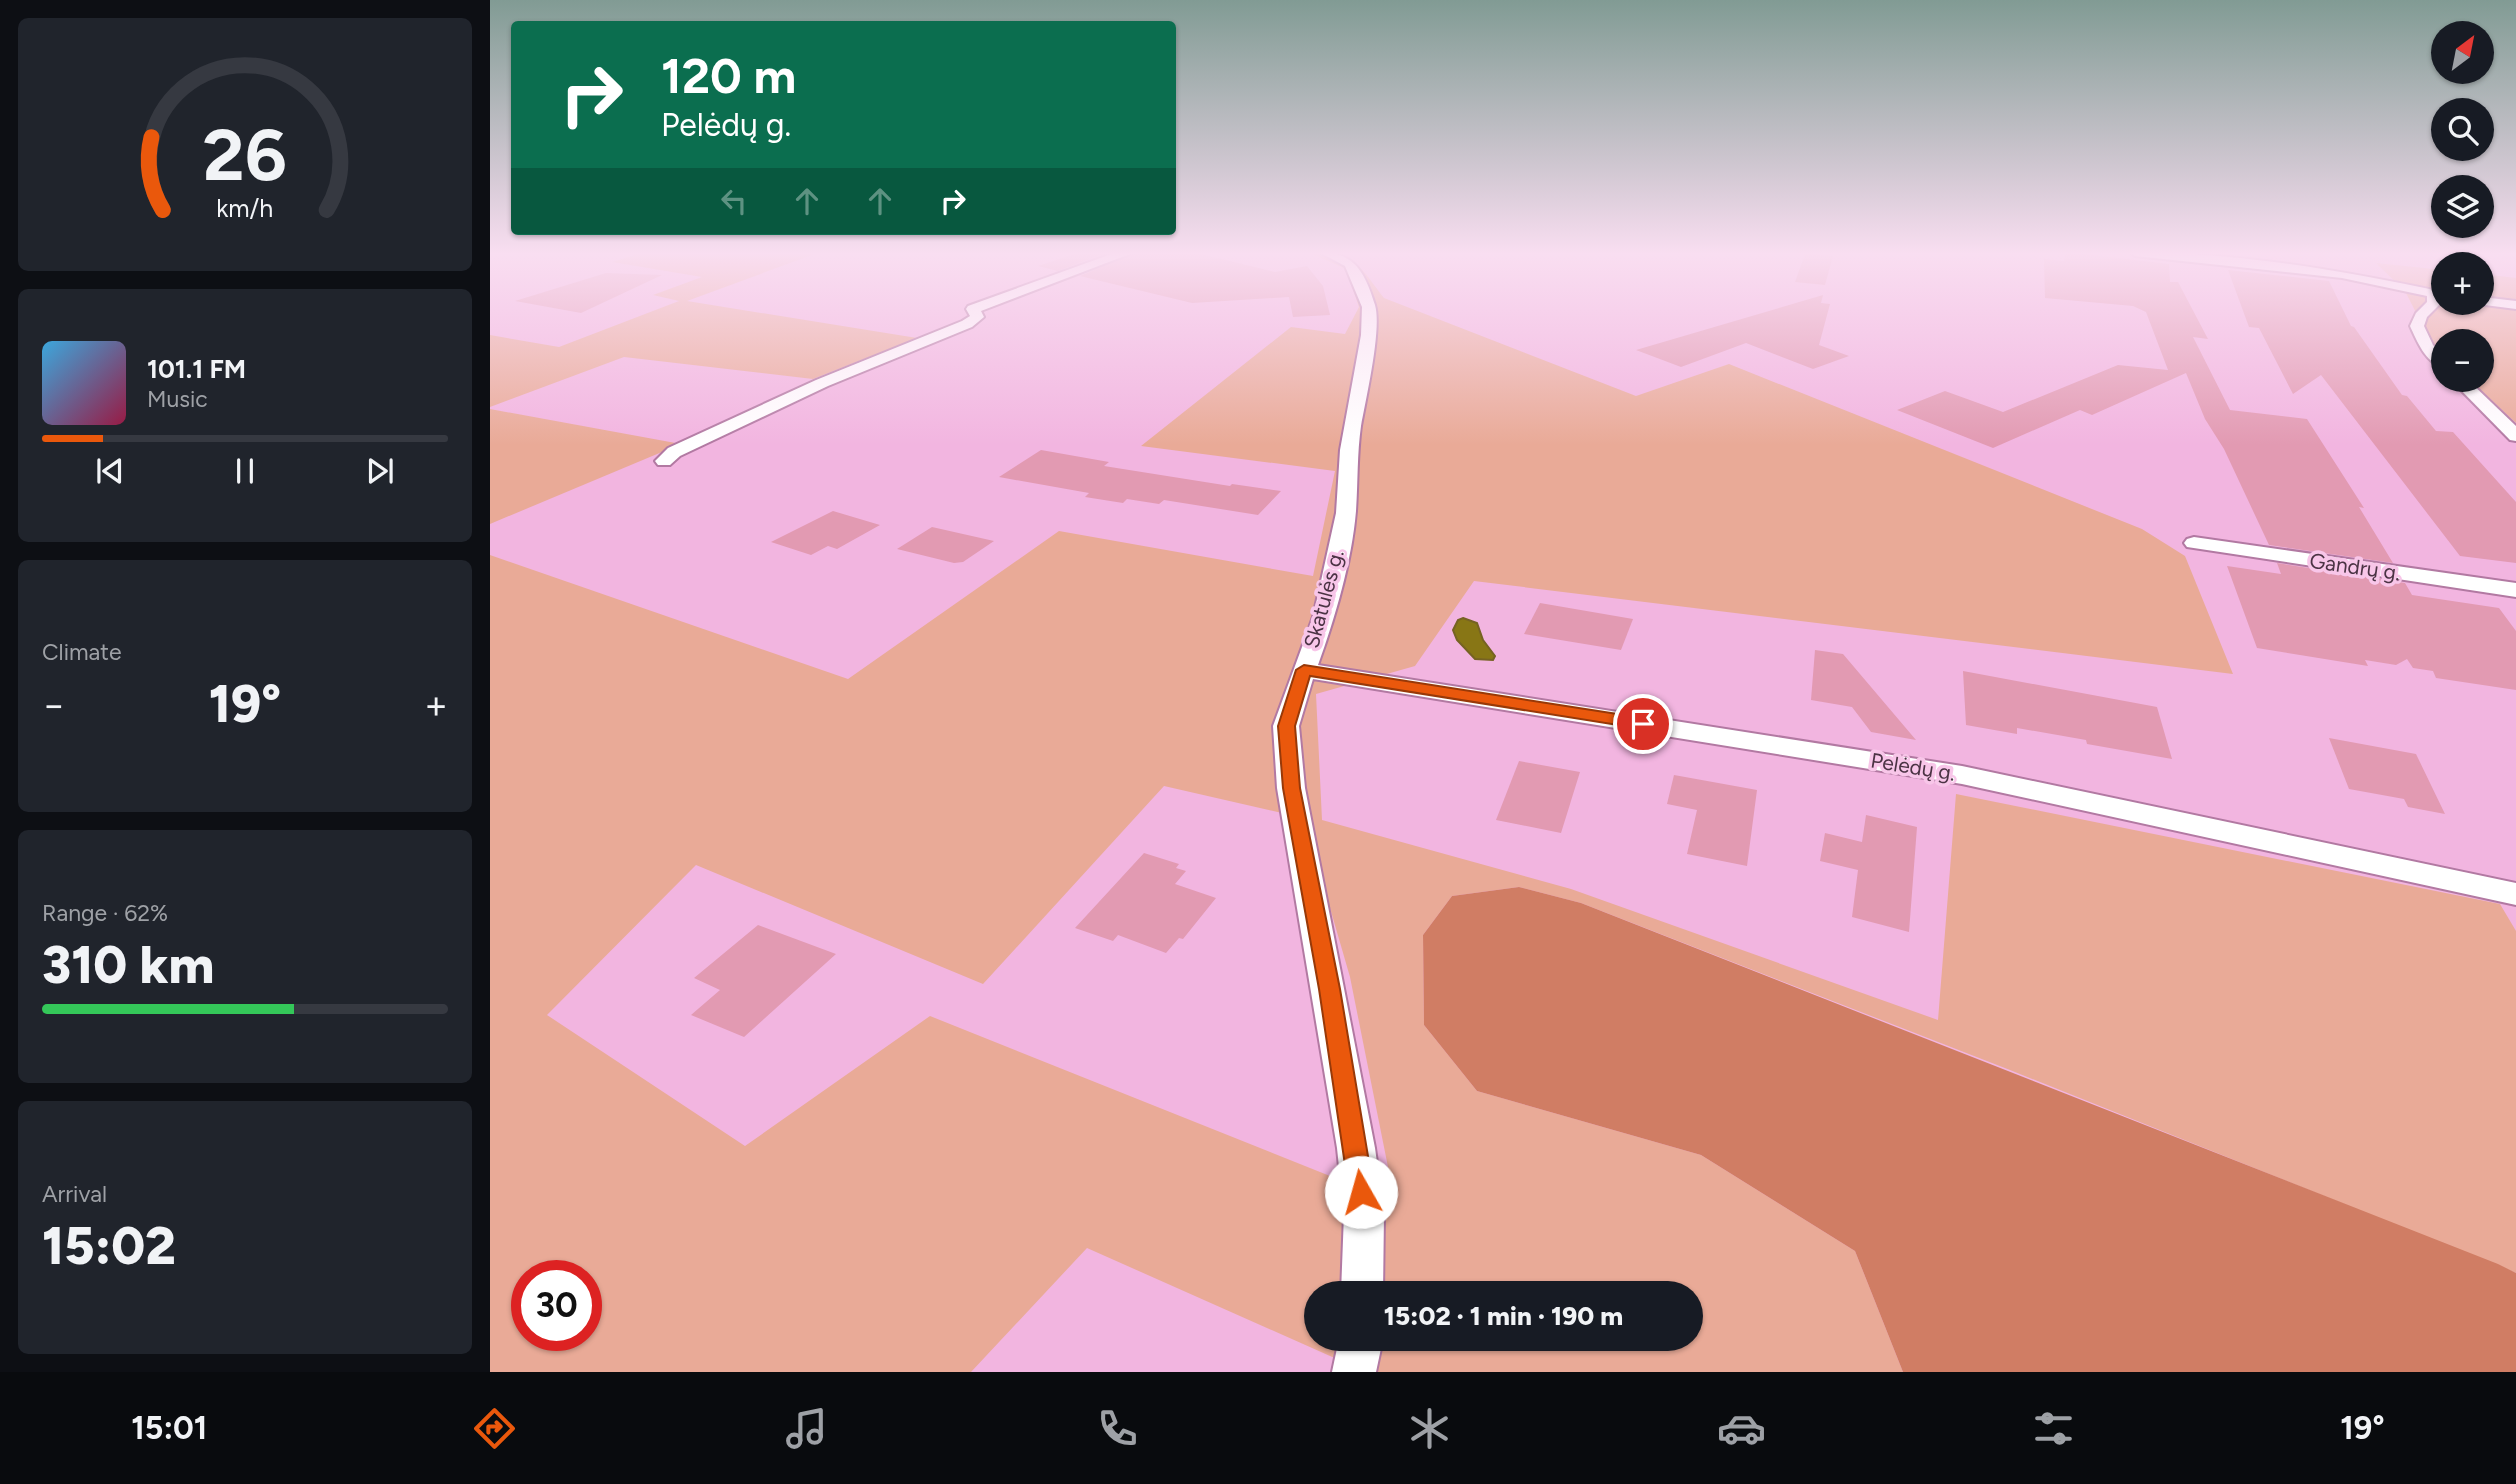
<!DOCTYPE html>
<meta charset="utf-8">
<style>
body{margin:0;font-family:Figtree,sans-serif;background:#20242c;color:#f1f3f6;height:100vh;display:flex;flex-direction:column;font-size:26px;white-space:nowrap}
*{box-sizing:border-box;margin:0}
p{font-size:23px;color:#9ea1a6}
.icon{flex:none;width:38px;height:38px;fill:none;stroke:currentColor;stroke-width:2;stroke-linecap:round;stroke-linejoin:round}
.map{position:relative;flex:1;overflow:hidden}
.side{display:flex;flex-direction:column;gap:18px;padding:18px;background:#0d0f14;width:490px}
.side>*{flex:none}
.hud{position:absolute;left:21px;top:21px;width:665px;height:214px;border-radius:7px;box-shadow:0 2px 5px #0004;background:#0b6e4f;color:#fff;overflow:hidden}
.needle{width:46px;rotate:32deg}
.tools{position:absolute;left:1941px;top:21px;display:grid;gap:14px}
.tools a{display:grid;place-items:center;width:63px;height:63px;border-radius:50%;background:#171b24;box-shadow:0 2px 5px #0004;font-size:35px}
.speed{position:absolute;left:21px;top:1260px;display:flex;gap:14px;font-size:35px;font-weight:700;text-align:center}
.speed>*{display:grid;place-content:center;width:91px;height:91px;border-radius:50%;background:#171b24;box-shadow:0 2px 5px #0004;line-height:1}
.speed .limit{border:10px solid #d22;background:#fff;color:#111}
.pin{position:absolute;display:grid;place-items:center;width:60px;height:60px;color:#fff;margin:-30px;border:4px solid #fff;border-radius:50%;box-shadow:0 2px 7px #0007}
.me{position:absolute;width:77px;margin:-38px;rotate:353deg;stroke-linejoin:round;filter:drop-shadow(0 0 5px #0008)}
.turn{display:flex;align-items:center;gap:24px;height:147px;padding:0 35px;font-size:32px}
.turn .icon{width:91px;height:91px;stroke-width:2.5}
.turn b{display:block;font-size:49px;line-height:60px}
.lanes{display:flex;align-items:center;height:66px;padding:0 35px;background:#0003;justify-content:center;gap:35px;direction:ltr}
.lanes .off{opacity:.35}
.big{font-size:52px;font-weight:800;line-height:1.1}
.side .card{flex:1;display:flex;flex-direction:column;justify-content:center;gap:10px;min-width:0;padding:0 24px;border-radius:10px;background:#20242c}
.side .dial{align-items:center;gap:0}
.dial svg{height:182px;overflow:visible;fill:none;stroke:#363941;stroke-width:7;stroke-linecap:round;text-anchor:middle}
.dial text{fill:#f1f3f6;stroke:none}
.song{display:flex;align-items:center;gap:21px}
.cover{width:84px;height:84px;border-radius:10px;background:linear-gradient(135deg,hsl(200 70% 55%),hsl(340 70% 35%))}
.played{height:7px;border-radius:4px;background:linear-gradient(90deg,#ea580c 15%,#363941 15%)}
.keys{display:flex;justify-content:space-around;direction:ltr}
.heat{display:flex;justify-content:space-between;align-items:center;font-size:38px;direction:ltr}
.charge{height:10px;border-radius:5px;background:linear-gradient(90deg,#34c759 62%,#363941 0)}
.trip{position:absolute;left:814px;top:1281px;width:399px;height:70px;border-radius:35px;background:#171b24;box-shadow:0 2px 5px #0004;font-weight:800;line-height:70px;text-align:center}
.tab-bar{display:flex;height:112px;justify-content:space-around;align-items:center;background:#090b0e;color:#9ea1a6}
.tab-bar .icon{width:49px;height:49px}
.tab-bar .selected{color:#ea580c}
.tab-bar b{font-size:32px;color:#f1f3f6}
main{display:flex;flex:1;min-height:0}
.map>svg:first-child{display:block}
.green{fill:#e9aa97;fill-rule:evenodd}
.forest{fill:#d07d64}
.water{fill:#887615;stroke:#766223;stroke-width:2}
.building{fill:#e29ab2}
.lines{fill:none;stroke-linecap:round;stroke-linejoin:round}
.minor-casing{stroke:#b279a2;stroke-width:4}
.minor{fill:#fff;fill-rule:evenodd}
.route{fill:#ea580c;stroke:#983908;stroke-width:2}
.labels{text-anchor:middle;stroke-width:7;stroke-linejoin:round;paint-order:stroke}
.street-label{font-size:21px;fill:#4b3344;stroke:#f8c6e9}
</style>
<main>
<section class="side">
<div class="card dial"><svg viewBox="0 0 100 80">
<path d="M14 69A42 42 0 1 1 86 69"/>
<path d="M14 69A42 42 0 0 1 9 37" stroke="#ea580c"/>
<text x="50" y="56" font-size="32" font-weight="700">26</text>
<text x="50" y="72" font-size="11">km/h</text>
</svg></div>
<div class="card">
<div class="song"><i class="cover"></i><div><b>101.1 FM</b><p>Music</p></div></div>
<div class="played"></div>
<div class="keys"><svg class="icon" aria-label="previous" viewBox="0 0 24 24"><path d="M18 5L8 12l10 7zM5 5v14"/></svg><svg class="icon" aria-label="pause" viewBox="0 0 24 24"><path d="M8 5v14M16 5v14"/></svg><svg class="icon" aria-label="next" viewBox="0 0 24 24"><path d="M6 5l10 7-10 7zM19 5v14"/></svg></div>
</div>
<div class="card"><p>Climate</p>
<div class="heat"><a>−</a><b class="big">19°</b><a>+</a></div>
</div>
<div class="card"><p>Range · 62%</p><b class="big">310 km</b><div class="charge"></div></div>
<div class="card"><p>Arrival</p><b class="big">15:02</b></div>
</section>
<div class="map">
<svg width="2026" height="1372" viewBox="0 0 2026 1372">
<rect width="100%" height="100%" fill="#f2b5e0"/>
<g class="green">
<path d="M154,252H330L197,301L427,338L323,379L134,357L0,407V335L69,347L189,301L163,295L212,277L122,262Z"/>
<path d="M818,252C865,252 867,263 894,298L1146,396L1239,364L1652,529L1695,556L1743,674L984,581L925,666L826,694L832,820L1081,889L1448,1020L1466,794L2010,904L2026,931V1273L1520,1070L1091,903L1029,887L962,896L933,935L934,1025L987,1091L1211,1155L1365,1251L1413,1372H876L597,1248L481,1372H0V555L358,679L569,531L823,576L845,471L651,446L801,327L855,334L869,307L856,269ZM674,786L814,818L860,977L905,1202L440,1016L255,1146L57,1015L206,865L493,984ZM37,1276H96V1335H37ZM826,1293H1200V1339H826Z"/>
<path d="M1886,263L1953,270V303H1992V274L2026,278V423L1980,380H1992V341H1953V353L1940,340L1915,291Z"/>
<path d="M0,409L191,444L0,524Z"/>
</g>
<path class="forest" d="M1029,887L1091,903L2008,1264L2026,1273V1372H1413L1365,1251L1211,1155L987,1091L934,1025L933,935L962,896Z"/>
<path class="water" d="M973,618L987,623L993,640L1005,656L1003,660L985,659L967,640L963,630L968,620Z"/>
<g class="building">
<path d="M591,252H618L568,271L548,266Z"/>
<path d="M647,252H703L785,272L817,266L833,286L840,315L803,317L799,297L702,303L590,276Z"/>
<path d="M1576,252L1679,264L1680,282H1688L1718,339L1703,337L1740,410L1817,419L1874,508L1869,507L1903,563L1779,545L1734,449L1715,419L1696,373L1602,415L1590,410L1503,448L1407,410L1455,391L1513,412L1628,365L1678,370L1656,312L1643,306L1555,298L1554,259L1574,261Z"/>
<path d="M1315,254L1343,256L1335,285L1305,282Z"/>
<path d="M1738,270L1839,281L1861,326L1864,327L1912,395L1917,396L1946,431L1963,432L2026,502V563L1970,556L1831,375L1803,394L1769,328L1759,327Z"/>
<path d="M116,273L172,275L91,313L25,301Z"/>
<path d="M1333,295L1331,303L1340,304L1329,345L1359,356L1323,369L1256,343L1191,367L1146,350Z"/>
<path d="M551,450L619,462L614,466L740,486L742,484L791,491L768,515L674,500L669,504L637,499L633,503L595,497L599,493L509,477Z"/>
<path d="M343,511L390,525L347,549L338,546L321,555L281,542Z"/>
<path d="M442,527L504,541L473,562L464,563L407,549Z"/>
<path d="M1787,563L1915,583L1922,595L2009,608L2026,631V690L1946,678L1943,671L1923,668L1917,659L1906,665L1875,660L1878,666L1767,648L1737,566L1791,574Z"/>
<path d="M1050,603L1143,619L1131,650L1034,634Z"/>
<path d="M1325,650L1353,654L1426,740L1381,732L1362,707L1321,700Z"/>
<path d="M1473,671L1667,707L1682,759L1597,744L1596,740L1527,728V734L1476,725Z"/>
<path d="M1839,738L1926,754L1955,814L1918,807L1914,799L1859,789Z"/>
<path d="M1029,761L1090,772L1071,833L1006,820Z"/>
<path d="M1184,775L1267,790L1257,866L1197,854L1207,810L1177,804Z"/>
<path d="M1376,815L1427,827L1419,932L1362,917L1368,870L1330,861L1335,833L1372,842Z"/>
<path d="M654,853L689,864L686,868L696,871L685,884L726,898L693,939L689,938L676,953L628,935L623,941L585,928Z"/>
<path d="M268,925L346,954L254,1037L201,1015L230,990L204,978Z"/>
</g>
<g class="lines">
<defs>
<g id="minor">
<path d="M627,252H645L491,311L494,317L482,327L338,386L190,456L180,465H168L165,461L178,448L326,380L472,321L480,316L476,309L478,306Z"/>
<path d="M829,252C865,252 875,273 885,305C892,329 876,398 871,426C867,454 868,482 866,511C862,560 845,618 828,665L1472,766L2026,883V905L1472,784L823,679L809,726L815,788L885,1148L894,1214L893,1293H851L854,1214L847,1148L787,788L783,726L823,617L846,513L850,450L871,335L872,307L855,266Z"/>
<path d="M1639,252C1745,252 1850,270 1953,292V300L1950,299L1951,303L1937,317L1934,326L1943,345L1953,355V368C1935,362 1927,341 1920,326L1926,313L1937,302V296L1852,278L1645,256Z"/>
<path d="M1992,297L2026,301V309L1987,304L1992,303Z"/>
<path d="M1961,380H1978L2026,426V441L2020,440Z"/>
<path d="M1704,537L2026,583V597L1697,547L1694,543L1697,539Z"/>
<path d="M849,1339H893L886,1372H842Z"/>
</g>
</defs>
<use href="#minor" class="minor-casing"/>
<use href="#minor" class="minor"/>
</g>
<linearGradient id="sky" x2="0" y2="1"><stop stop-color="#819b94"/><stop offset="0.57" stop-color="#f9def1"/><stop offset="1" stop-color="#f9def1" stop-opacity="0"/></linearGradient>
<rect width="2026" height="445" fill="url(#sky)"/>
<path class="route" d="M814,665L1153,718L1161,724L1153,729L820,676L805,726L810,788L850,989L884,1192L880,1201L871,1204L862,1201L859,1192L829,989L793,788L788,726L806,670Z"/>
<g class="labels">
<g class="street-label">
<text transform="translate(1865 567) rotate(8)" y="7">Gandrų g.</text>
<text transform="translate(834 599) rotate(-75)" y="7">Skatulės g.</text>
<text transform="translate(1423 767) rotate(9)" y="7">Pelėdų g.</text>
</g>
</g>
</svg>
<div class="tools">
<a><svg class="needle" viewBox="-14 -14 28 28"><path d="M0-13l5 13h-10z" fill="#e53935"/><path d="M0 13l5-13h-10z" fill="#9ea1a6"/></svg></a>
<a><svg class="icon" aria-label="search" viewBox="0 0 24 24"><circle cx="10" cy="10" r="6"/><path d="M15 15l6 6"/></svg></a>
<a><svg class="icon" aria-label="layers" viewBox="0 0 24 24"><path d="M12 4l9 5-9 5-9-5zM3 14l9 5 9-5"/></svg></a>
<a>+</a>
<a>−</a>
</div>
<div class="speed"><div class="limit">30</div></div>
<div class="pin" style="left:1153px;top:724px;background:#d93025"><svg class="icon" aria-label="arrive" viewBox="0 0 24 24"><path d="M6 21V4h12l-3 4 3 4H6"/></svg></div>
<svg class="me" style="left:871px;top:1192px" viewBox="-20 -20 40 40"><circle r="19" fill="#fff"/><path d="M0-13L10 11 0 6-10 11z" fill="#ea580c"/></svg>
<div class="trip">15:02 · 1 min · 190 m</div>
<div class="hud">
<div class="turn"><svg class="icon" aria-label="right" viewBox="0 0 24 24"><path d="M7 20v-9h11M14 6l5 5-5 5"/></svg><div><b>120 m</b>Pelėdų g.</div></div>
<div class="lanes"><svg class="icon off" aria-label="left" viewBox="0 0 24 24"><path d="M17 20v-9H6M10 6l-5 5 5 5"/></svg><svg class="icon off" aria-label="ahead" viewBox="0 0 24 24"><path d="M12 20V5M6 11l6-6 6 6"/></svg><svg class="icon off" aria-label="ahead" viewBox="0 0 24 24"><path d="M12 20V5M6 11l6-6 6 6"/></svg><svg class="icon" aria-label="right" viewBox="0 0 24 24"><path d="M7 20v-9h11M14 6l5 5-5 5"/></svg></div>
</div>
</div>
</main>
<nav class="tab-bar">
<b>15:01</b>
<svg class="icon selected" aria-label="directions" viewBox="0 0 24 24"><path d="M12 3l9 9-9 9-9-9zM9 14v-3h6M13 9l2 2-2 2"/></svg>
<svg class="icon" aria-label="music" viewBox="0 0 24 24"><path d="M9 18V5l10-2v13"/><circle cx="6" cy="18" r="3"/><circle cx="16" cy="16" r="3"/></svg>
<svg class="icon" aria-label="phone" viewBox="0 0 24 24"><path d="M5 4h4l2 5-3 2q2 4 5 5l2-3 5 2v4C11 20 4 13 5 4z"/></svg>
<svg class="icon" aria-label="climate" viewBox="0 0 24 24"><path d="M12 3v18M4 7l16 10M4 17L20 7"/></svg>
<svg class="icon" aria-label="car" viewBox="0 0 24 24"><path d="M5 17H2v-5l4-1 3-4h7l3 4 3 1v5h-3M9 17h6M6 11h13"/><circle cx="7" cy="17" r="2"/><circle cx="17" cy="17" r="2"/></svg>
<svg class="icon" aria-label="filters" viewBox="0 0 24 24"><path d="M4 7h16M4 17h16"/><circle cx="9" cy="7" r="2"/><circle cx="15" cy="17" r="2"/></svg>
<b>19°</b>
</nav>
